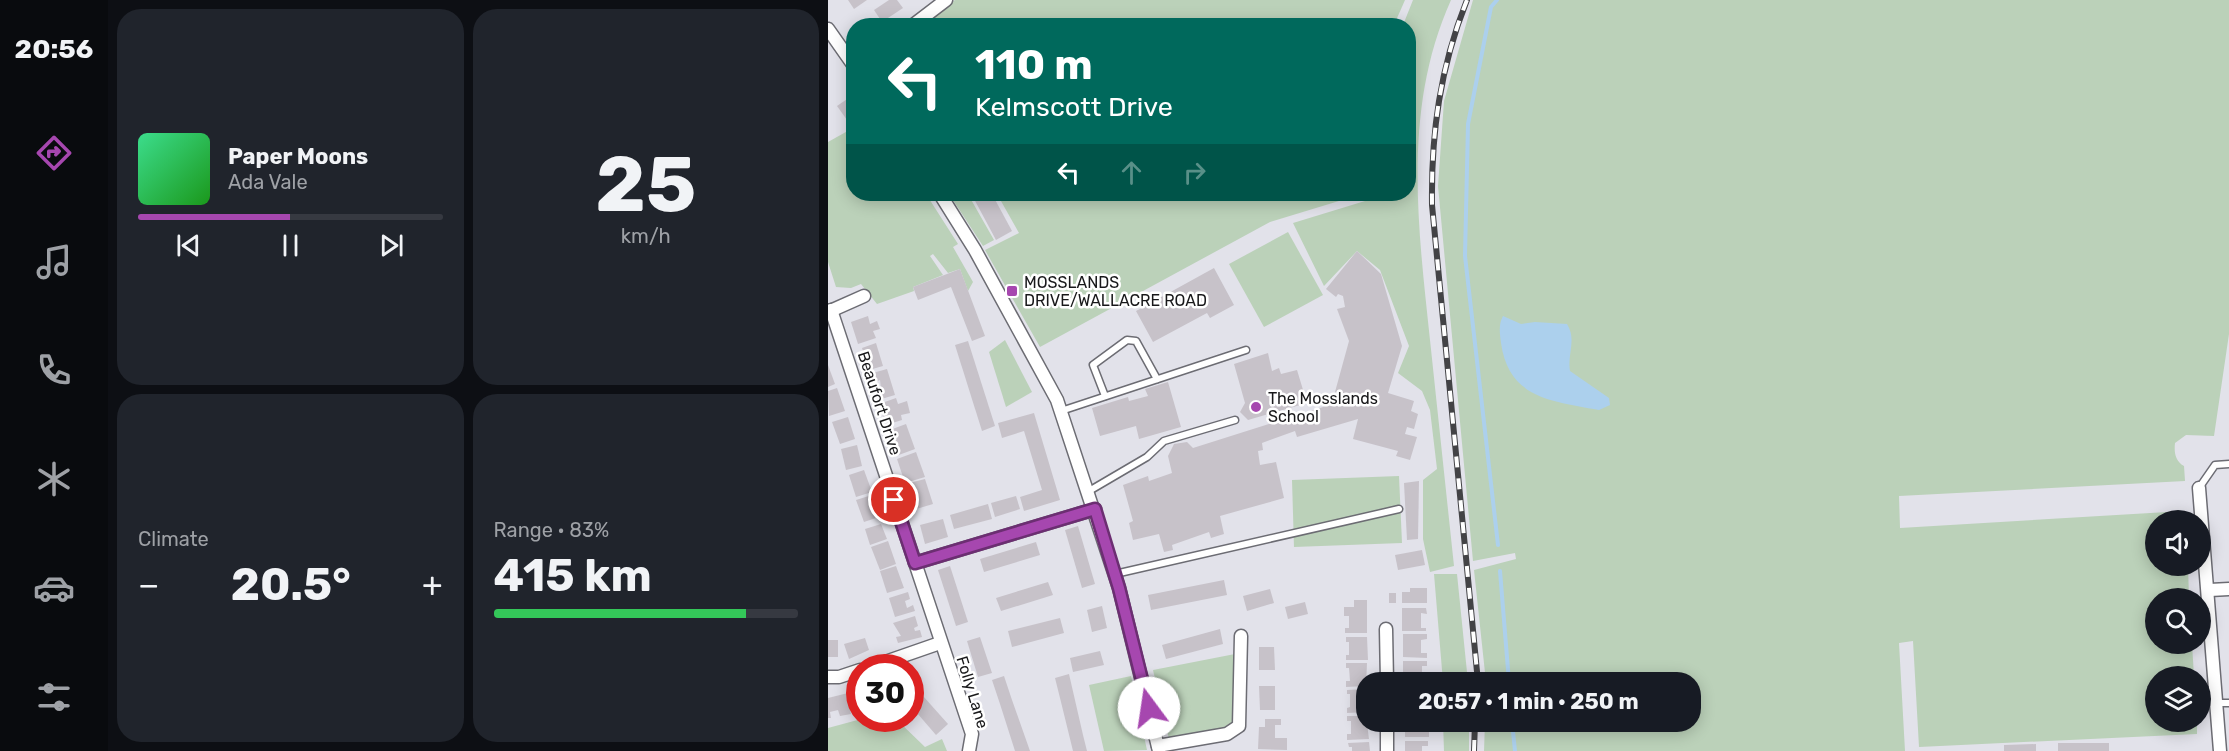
<!DOCTYPE html>
<meta charset="utf-8">
<style>
body{margin:0;font-family:Rubik,sans-serif;background:#20242c;color:#f1f3f6;height:100vh;display:flex;flex-direction:column;font-size:22px;white-space:nowrap}
*{box-sizing:border-box;margin:0}
p{font-size:20px;color:#9ea1a6}
.icon{flex:none;width:33px;height:33px;fill:none;stroke:currentColor;stroke-width:2;stroke-linecap:round;stroke-linejoin:round}
.map{position:relative;flex:1;overflow:hidden}
.side{display:flex;flex-direction:column;gap:9px;padding:9px;background:#0d0f14;width:720px}
.side>*{flex:none}
.top-card{position:absolute;left:18px;top:18px;width:570px;height:183px;border-radius:24px;box-shadow:0 3px 15px #0003;background:#00695c;color:#fff;overflow:hidden}
.fabs{position:absolute;left:1317px;top:510px;display:grid;gap:12px}
.fabs a{display:grid;place-items:center;width:66px;height:66px;border-radius:50%;background:#171b24;box-shadow:0 3px 15px #0003;font-size:30px}
.speed{position:absolute;left:18px;top:654px;display:flex;gap:12px;font-size:30px;font-weight:700;text-align:center}
.speed>*{display:grid;place-content:center;width:78px;height:78px;border-radius:50%;background:#171b24;box-shadow:0 3px 15px #0003;line-height:1}
.speed .limit{border:9px solid #d22;background:#fff;color:#111}
.pin{position:absolute;display:grid;place-items:center;width:51px;height:51px;color:#fff;margin:-26px;border:3px solid #fff;border-radius:50%;box-shadow:0 2px 6px #0007}
.me{position:absolute;width:66px;margin:-33px;rotate:346deg;stroke-linejoin:round;filter:drop-shadow(0 0 4px #0008)}
.turn{display:flex;align-items:center;gap:21px;height:126px;padding:0 30px;font-size:27px}
.turn .icon{width:78px;height:78px;stroke-width:2.5}
.turn b{display:block;font-size:42px;line-height:51px}
.lanes{display:flex;align-items:center;height:57px;padding:0 30px;background:#0003;justify-content:center;gap:30px;direction:ltr}
.lanes .off{opacity:.35}
.big{font-size:45px;font-weight:700;line-height:1.1}
.side .card{flex:1;display:flex;flex-direction:column;justify-content:center;gap:9px;min-width:0;padding:0 21px;border-radius:24px;background:#20242c}
.side .dial{align-items:center;gap:0}
.dial b{font-size:78px;line-height:1}
.song{display:flex;align-items:center;gap:18px}
.cover{width:72px;height:72px;border-radius:9px;background:linear-gradient(135deg,hsl(150 70% 55%),hsl(120 70% 35%))}
.played{height:6px;border-radius:3px;background:linear-gradient(90deg,#a647af 50%,#363941 50%)}
.keys{display:flex;justify-content:space-around;direction:ltr}
.heat{display:flex;justify-content:space-between;align-items:center;font-size:33px;direction:ltr}
.charge{height:9px;border-radius:4px;background:linear-gradient(90deg,#34c759 83%,#363941 0)}
.side .tiles{flex:1;display:grid;gap:9px;grid-template-columns:repeat(2,1fr)}
.trip{position:absolute;left:528px;top:672px;width:345px;height:60px;border-radius:24px;background:#171b24;box-shadow:0 3px 15px #0003;font-weight:700;line-height:60px;text-align:center}
main{display:flex;flex:1;min-height:0}
.dock{display:flex;flex-direction:column;width:108px;justify-content:space-around;align-items:center;background:#090b0e;color:#9ea1a6}
.dock .icon{width:42px;height:42px}
.dock .active{color:#a647af}
.dock b{font-size:27px;color:#f1f3f6}
.map>svg:first-child{display:block}
.green{fill:#bbd1b9}
.water{fill:#acd0ed}
.lines{fill:none;stroke-linecap:round;stroke-linejoin:round}
.stream{stroke:#acd0ed;stroke-width:4}
.building{fill:#c7c2c9}
.lane-casing{stroke:#6c6c73;stroke-width:9}
.street-casing{stroke:#6c6c73;stroke-width:15}
.lane{stroke:#fff;stroke-width:6}
.street{stroke:#fff;stroke-width:12}
.rail-casing{stroke:#434346;stroke-width:6}
.rail{stroke:#fff;stroke-width:4;stroke-dasharray:11;stroke-linecap:butt}
.route-casing{stroke:#6c2e72;stroke-width:15}
.route{stroke:#a647af;stroke-width:10}
.poi-dot{fill:#a647af;stroke:#fff;stroke-width:2}
.labels{text-anchor:middle;stroke-width:5;stroke-linejoin:round;paint-order:stroke}
.poi-label{font-size:16px;fill:#18181a;stroke:#fff;text-anchor:start}
.street-label{font-size:16px;fill:#18181a;stroke:#fff}
</style>
<main>
<nav class="dock">
<b>20:56</b>
<svg class="icon active" aria-label="directions" viewBox="0 0 24 24"><path d="M12 3l9 9-9 9-9-9zM9 14v-3h6M13 9l2 2-2 2"/></svg>
<svg class="icon" aria-label="music" viewBox="0 0 24 24"><path d="M9 18V5l10-2v13"/><circle cx="6" cy="18" r="3"/><circle cx="16" cy="16" r="3"/></svg>
<svg class="icon" aria-label="phone" viewBox="0 0 24 24"><path d="M5 4h4l2 5-3 2q2 4 5 5l2-3 5 2v4C11 20 4 13 5 4z"/></svg>
<svg class="icon" aria-label="climate" viewBox="0 0 24 24"><path d="M12 3v18M4 7l16 10M4 17L20 7"/></svg>
<svg class="icon" aria-label="car" viewBox="0 0 24 24"><path d="M5 17H2v-5l4-1 3-4h7l3 4 3 1v5h-3M9 17h6M6 11h13"/><circle cx="7" cy="17" r="2"/><circle cx="17" cy="17" r="2"/></svg>
<svg class="icon" aria-label="filters" viewBox="0 0 24 24"><path d="M4 7h16M4 17h16"/><circle cx="9" cy="7" r="2"/><circle cx="15" cy="17" r="2"/></svg>
</nav>
<section class="side">
<div class="tiles">
<div class="card">
<div class="song"><i class="cover"></i><div><b>Paper Moons</b><p>Ada Vale</p></div></div>
<div class="played"></div>
<div class="keys"><svg class="icon" aria-label="previous" viewBox="0 0 24 24"><path d="M18 5L8 12l10 7zM5 5v14"/></svg><svg class="icon" aria-label="pause" viewBox="0 0 24 24"><path d="M8 5v14M16 5v14"/></svg><svg class="icon" aria-label="next" viewBox="0 0 24 24"><path d="M6 5l10 7-10 7zM19 5v14"/></svg></div>
</div>
<div class="card dial"><b>25</b><p>km/h</p></div>
<div class="card"><p>Climate</p>
<div class="heat"><a>−</a><b class="big">20.5°</b><a>+</a></div>
</div>
<div class="card"><p>Range · 83%</p><b class="big">415 km</b><div class="charge"></div></div>
</div>
</section>
<div class="map">
<svg width="1401" height="751" viewBox="0 0 1401 751">
<rect width="100%" height="100%" fill="#e2e2ea"/>
<g class="green">
<path d="M127,0H577L566,25H93Z"/>
<path d="M585,0H623C574,109 590,226 602,340C610,415 618,491 626,566L602,572L595,539V480L609,469L602,410L594,391L570,373L581,346L552,270L529,251L496,286L465,223L537,201L551,194H580V26L575,25Z"/>
<path d="M645,0H1401V334L1386,436L1358,435L1347,443C1346,452 1347,461 1356,466L1357,481L1071,496L1072,528L1356,511L1357,520H1328V566H1360L1361,598H1328V644H1364L1366,676H1328V722H1369V734L1091,747L1085,641L1071,643L1077,751H656L657,722H862V682H658L646,570L688,559L687,553L645,561L610,186L616,101Z"/>
<path d="M25,128L26,194H98L130,244L125,247L145,282L140,291L132,269L120,273L105,254L102,256L115,275L85,287L86,291L49,304L33,284L23,288L8,287L0,262V142Z"/>
<path d="M121,194H145L141,196L166,240L155,246Z"/>
<path d="M169,194H534L442,222L212,347L157,250L191,233Z"/>
<path d="M460,232L495,295L436,327L401,264Z"/>
<path d="M177,340L204,392L178,407L161,352Z"/>
<path d="M571,476L574,543L466,547L464,480Z"/>
<path d="M606,574H629L640,682H615Z"/>
<path d="M407,654L405,725L399,729L341,739L325,670Z"/>
<path d="M303,676L319,750L276,751L261,685Z"/>
<path d="M37,718L69,720L97,747L114,739L119,751H0V728Z"/>
<path d="M615,722H641V751H616Z"/>
</g>
<path class="water" d="M675,316L693,324L707,322L739,324C749,340 739,354 742,371L781,398L782,405L771,410C726,401 681,400 673,343C672,334 670,325 675,316Z"/>
<g class="lines">
<g class="stream">
<path d="M669,0L663,7L640,124L637,256L670,545"/>
<path d="M672,571L681,682"/>
<path d="M684,722L687,751"/>
</g>
</g>
<g class="building">
<path d="M20,0H39L26,9Z"/>
<path d="M61,0H69L75,8L54,22L46,10Z"/>
<path d="M22,97L26,102L24,127L9,106Z"/>
<path d="M151,194H164L184,231L168,240L145,197Z"/>
<path d="M529,251L553,274L574,346L560,393L586,401L583,411L590,414L586,429L579,427L577,434L589,437L582,460L568,456L570,451L525,439L530,419L469,437L467,431L434,443L435,450L430,451L432,465L448,462L456,498L392,516L396,534L383,538L381,532L344,545L345,550L336,552L331,534L305,540L301,523L305,521L295,485L320,476L321,481L344,473L340,456L346,444L359,442L365,448L511,402L513,394L507,392L521,341L509,309L517,307L515,296L510,294L508,297L498,289Z"/>
<path d="M386,268L406,305L382,318L379,313L325,342L308,311Z"/>
<path d="M132,269L157,336L144,341L123,287L90,300L85,287Z"/>
<path d="M40,316L42,324L49,321L52,329L45,331L48,338L30,344L23,322Z"/>
<path d="M140,341L167,426L154,431L127,345Z"/>
<path d="M48,343L55,366L41,370L34,348Z"/>
<path d="M440,353L444,371L451,368L453,374L469,370L479,403L420,420L412,412L417,403L406,364Z"/>
<path d="M0,365L7,384L0,387Z"/>
<path d="M59,369L67,395L50,400L48,391L53,389L52,380L44,383L41,374Z"/>
<path d="M340,382L353,427L311,439L308,426L272,436L264,408L300,397L301,401L320,396L317,389Z"/>
<path d="M9,388L17,411L1,416L0,391Z"/>
<path d="M68,398L70,404L79,401L82,413L73,415L74,420L58,425L51,404Z"/>
<path d="M206,413L232,500L196,511L192,497L214,490L196,431L174,438L170,423Z"/>
<path d="M20,417L27,439L12,444L4,422Z"/>
<path d="M78,424L87,449L68,456L59,431Z"/>
<path d="M29,445L34,466L18,470L13,449Z"/>
<path d="M88,452L97,477L77,483L69,459Z"/>
<path d="M36,470L44,492L28,497L21,475Z"/>
<path d="M97,479L105,504L85,510L77,484Z"/>
<path d="M591,481L590,539L579,540L576,483Z"/>
<path d="M44,495L51,517L36,522L28,500Z"/>
<path d="M188,496L192,509L167,517L163,503Z"/>
<path d="M160,504L164,519L126,529L122,515Z"/>
<path d="M115,519L120,537L97,544L92,525Z"/>
<path d="M53,524L59,539L42,545L37,529Z"/>
<path d="M250,526L267,584L254,588L237,530Z"/>
<path d="M60,541L68,564L52,570L43,547Z"/>
<path d="M208,542L212,555L156,572L152,559Z"/>
<path d="M594,550L597,565L570,570L567,555Z"/>
<path d="M68,566L76,588L59,593L52,571Z"/>
<path d="M122,566L140,622L128,626L110,570Z"/>
<path d="M396,580L399,595L323,610L320,595Z"/>
<path d="M220,582L225,595L173,611L168,598Z"/>
<path d="M582,588H599V603H574V592H582Z"/>
<path d="M442,589L446,603L419,611L415,596Z"/>
<path d="M80,592L82,599L77,601L79,608L85,605L87,611L67,617L61,598Z"/>
<rect x="561" y="593" width="7" height="10"/>
<path d="M526,600H539V633H517V628H521V616H516V607H526Z"/>
<path d="M477,602L480,614L460,619L457,607Z"/>
<path d="M274,606L279,628L264,632L259,610Z"/>
<path d="M574,608H598L599,614L593,613V628H598V631H574Z"/>
<path d="M87,616L90,626L86,628L87,631L92,630L94,637L70,643L68,637L73,636L65,623Z"/>
<path d="M232,618L236,633L184,647L180,631Z"/>
<path d="M392,629L395,644L338,659L334,645Z"/>
<path d="M575,634H599V639L593,640V653H599V658L575,657Z"/>
<path d="M152,637L164,673L150,677L139,641Z"/>
<path d="M518,637H539L540,660H518V655H521V642H518Z"/>
<path d="M37,638L41,650L21,659L16,644Z"/>
<rect x="0" y="640" width="10" height="17"/>
<path d="M431,647H446L447,670H431Z"/>
<path d="M272,651L276,665L245,672L242,658Z"/>
<path d="M575,661H599V666H594V680H599V682H575Z"/>
<path d="M518,663H539L538,686L518,687V681H522L521,668H518Z"/>
<path d="M241,674L255,735L259,751H245L233,702L227,678Z"/>
<path d="M176,676L184,700L202,751H187L172,704L164,680Z"/>
<path d="M431,686H447V710H432Z"/>
<path d="M538,689V712L519,713V708L522,707V694H519V690Z"/>
<path d="M32,690V712L29,705L21,706L23,714L12,716L10,710L2,712L3,718H0V698Z"/>
<path d="M95,696L120,724L108,735L83,706Z"/>
<path d="M519,716H538L541,739L519,740V734H523V721H519Z"/>
<path d="M437,719H453V725H447V738H459V750L430,749L431,727H437Z"/>
<path d="M577,722H594L595,732H601V737H577Z"/>
<path d="M577,741H600V746H594V751H577Z"/>
<path d="M541,742L542,751H524V747H521L520,743Z"/>
<rect x="1230" y="743" width="51" height="8"/>
<path d="M1208,744V751H1176V745Z"/>
</g>
<g class="lines">
<defs>
<g id="lane">
<path d="M277,396L265,365L299,340L308,341L329,379"/>
<path d="M233,411L418,350"/>
<path d="M1371,488L1387,465L1401,464"/>
<path d="M261,491L319,457L336,441L407,420"/>
<path d="M287,574L571,509"/>
<path d="M1389,703H1401"/>
</g>
<g id="street">
<path d="M84,26L118,0"/>
<path d="M0,29L26,66"/>
<path d="M112,194L147,250L229,400L291,588L331,751"/>
<path d="M3,310L139,719L144,734L141,751"/>
<path d="M0,312L36,296"/>
<path d="M1371,488L1392,751"/>
<path d="M87,563L267,509"/>
<path d="M1382,590L1401,589"/>
<path d="M558,629L559,682"/>
<path d="M40,668L112,643"/>
<path d="M0,677H11L32,670"/>
<path d="M559,722V751"/>
<path d="M330,746L399,734L411,726L413,636"/>
</g>
</defs>
<use href="#lane" class="lane-casing"/>
<use href="#street" class="street-casing"/>
<use href="#lane" class="lane"/>
<use href="#street" class="street"/>
<defs>
<g id="rail">
<path d="M639,0C612,68 603,133 604,205L650,682"/>
<path d="M646,751L647,722"/>
</g>
</defs>
<use href="#rail" class="rail-casing"/>
<use href="#rail" class="rail"/>
</g>
<g class="lines">
<defs>
<path id="route" d="M66,500L87,563L267,509L291,588L321,708"/>
</defs>
<use href="#route" class="route-casing"/>
<use href="#route" class="route"/>
</g>
<g class="poi-dot">
<rect x="178" y="285" width="12" height="12" rx="3"/>
<circle cx="428" cy="407" r="6"/>
</g>
<g class="labels">
<g class="poi-label">
<text x="196" y="288">MOSSLANDS<tspan x="196" dy="18">DRIVE/WALLACRE ROAD</tspan></text>
<text x="440" y="404">The Mosslands<tspan x="440" dy="18">School</tspan></text>
</g>
<g class="street-label">
<text transform="translate(52 403) rotate(72)" y="6">Beaufort Drive</text>
<text transform="translate(145 692) rotate(73)" y="6">Folly Lane</text>
</g>
</g>
</svg>
<div class="fabs">
<a><svg class="icon" aria-label="sound" viewBox="0 0 24 24"><path d="M4 9h4l5-4v14l-5-4H4zM17 9q2 3 0 6"/></svg></a>
<a><svg class="icon" aria-label="search" viewBox="0 0 24 24"><circle cx="10" cy="10" r="6"/><path d="M15 15l6 6"/></svg></a>
<a><svg class="icon" aria-label="layers" viewBox="0 0 24 24"><path d="M12 4l9 5-9 5-9-5zM3 14l9 5 9-5"/></svg></a>
</div>
<div class="speed"><div class="limit">30</div></div>
<div class="pin" style="left:66px;top:500px;background:#d93025"><svg class="icon" aria-label="arrive" viewBox="0 0 24 24"><path d="M6 21V4h12l-3 4 3 4H6"/></svg></div>
<svg class="me" style="left:321px;top:708px" viewBox="-20 -20 40 40"><circle r="19" fill="#fff"/><path d="M0-13L10 11 0 6-10 11z" fill="#a647af"/></svg>
<div class="trip">20:57 · 1 min · 250 m</div>
<div class="top-card">
<div class="turn"><svg class="icon" aria-label="left" viewBox="0 0 24 24"><path d="M17 20v-9H6M10 6l-5 5 5 5"/></svg><div><b>110 m</b>Kelmscott Drive</div></div>
<div class="lanes"><svg class="icon" aria-label="left" viewBox="0 0 24 24"><path d="M17 20v-9H6M10 6l-5 5 5 5"/></svg><svg class="icon off" aria-label="ahead" viewBox="0 0 24 24"><path d="M12 20V5M6 11l6-6 6 6"/></svg><svg class="icon off" aria-label="right" viewBox="0 0 24 24"><path d="M7 20v-9h11M14 6l5 5-5 5"/></svg></div>
</div>
</div>
</main>
